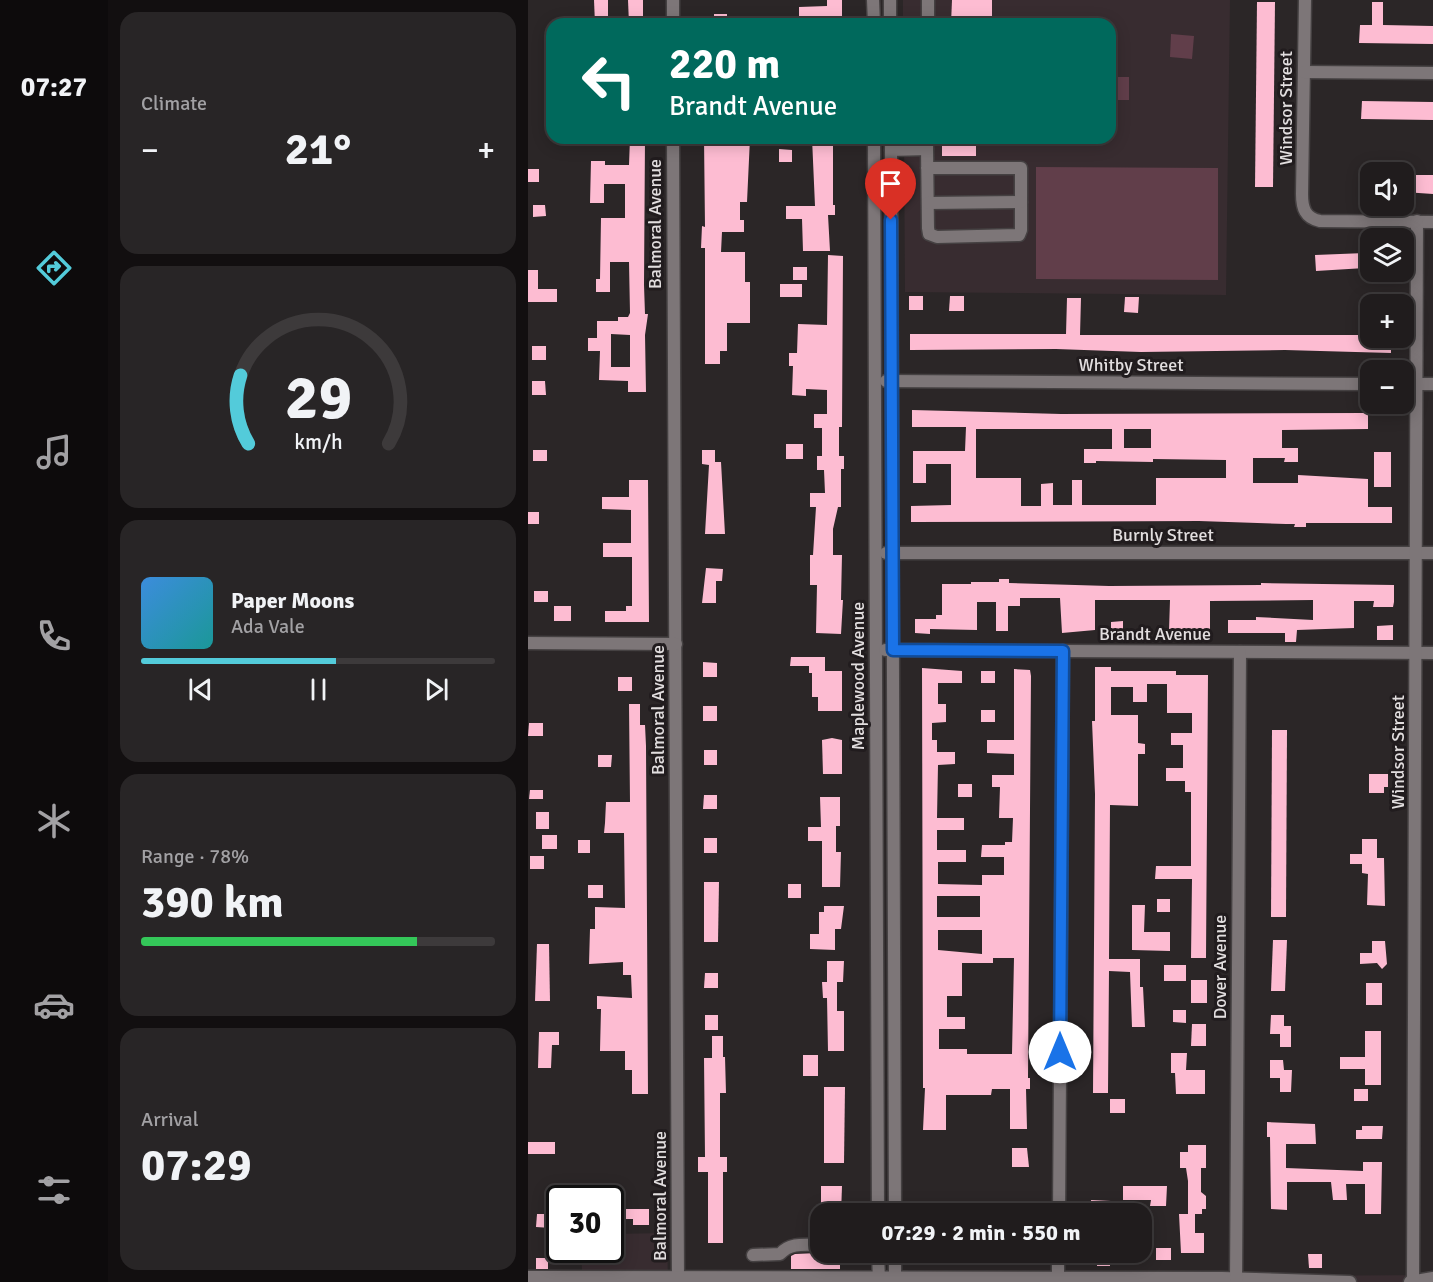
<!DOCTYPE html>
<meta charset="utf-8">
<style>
body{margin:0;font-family:Signika,sans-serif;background:#282526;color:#f1f3f6;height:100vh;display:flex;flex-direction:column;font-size:22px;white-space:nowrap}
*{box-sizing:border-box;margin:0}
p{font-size:20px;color:#a2a1a4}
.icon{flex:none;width:33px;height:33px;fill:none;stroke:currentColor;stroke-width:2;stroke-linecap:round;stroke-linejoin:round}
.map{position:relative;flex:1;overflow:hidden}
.panel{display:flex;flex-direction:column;gap:12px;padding:12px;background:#120f10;width:420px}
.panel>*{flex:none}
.top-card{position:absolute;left:18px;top:18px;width:570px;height:126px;border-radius:18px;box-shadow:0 3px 15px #0003,0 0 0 2px #3d3a3b;background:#00695c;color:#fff;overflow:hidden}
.fabs{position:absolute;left:832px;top:162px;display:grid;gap:12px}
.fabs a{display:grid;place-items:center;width:54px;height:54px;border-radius:12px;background:#201c1d;box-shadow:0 3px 15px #0003,0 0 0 2px #3d3a3b;font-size:30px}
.speed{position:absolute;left:18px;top:1185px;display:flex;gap:12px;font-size:30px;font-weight:700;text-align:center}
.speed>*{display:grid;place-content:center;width:78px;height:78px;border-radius:50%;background:#201c1d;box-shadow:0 3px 15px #0003,0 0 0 2px #3d3a3b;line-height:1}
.speed .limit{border:3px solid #111;border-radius:9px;background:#fff;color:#111}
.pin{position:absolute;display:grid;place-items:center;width:51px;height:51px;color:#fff;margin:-62px -26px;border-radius:50% 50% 50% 0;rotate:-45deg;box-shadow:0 0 6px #0007}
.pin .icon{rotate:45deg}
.me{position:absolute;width:66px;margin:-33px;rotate:0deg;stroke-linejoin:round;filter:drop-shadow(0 0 4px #0008)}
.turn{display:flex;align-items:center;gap:21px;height:126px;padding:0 24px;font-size:27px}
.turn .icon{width:78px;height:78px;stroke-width:2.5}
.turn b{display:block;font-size:42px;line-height:51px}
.big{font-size:45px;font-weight:800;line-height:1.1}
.panel .widget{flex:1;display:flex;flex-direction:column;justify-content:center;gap:9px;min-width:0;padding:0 21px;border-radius:18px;background:#282526}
.panel .dial{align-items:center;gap:0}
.dial svg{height:156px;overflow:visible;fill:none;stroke:#3d3a3b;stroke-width:7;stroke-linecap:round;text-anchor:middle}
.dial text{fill:#f1f3f6;stroke:none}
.song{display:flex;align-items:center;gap:18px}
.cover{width:72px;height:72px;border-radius:9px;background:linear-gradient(135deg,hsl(210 70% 55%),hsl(180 70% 35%))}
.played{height:6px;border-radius:3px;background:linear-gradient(90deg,#53cbda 55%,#3d3a3b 55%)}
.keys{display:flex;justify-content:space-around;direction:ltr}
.heat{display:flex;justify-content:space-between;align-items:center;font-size:33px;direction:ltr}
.charge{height:9px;border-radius:4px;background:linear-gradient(90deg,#34c759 78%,#3d3a3b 0)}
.trip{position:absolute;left:282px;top:1203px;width:342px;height:60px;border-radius:18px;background:#201c1d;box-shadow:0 3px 15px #0003,0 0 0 2px #3d3a3b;font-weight:800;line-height:60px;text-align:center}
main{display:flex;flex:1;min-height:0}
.dock{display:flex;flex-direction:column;width:108px;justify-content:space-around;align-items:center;background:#0d0b0c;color:#a2a1a4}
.dock .icon{width:42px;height:42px}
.dock .current{color:#53cbda}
.dock b{font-size:27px;color:#f1f3f6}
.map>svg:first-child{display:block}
.built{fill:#382c30}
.green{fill:#613e4a}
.building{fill:#fdbcd2;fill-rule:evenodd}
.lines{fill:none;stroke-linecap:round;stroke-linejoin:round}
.minor-casing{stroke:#454142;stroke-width:15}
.minor{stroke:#7d7678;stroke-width:12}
.route-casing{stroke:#114b97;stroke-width:15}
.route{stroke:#1a73e8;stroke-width:10}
.labels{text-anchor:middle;stroke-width:6;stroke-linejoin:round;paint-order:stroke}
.street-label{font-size:18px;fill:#e2dedf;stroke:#211c1e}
</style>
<main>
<nav class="dock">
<b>07:27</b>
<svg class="icon current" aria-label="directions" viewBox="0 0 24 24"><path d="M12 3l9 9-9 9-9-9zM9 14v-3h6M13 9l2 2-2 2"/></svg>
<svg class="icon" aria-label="music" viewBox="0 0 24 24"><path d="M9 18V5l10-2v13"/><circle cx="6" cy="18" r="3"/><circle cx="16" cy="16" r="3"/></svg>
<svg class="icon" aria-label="phone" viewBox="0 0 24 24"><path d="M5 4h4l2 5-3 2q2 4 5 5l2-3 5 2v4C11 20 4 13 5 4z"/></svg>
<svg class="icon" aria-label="climate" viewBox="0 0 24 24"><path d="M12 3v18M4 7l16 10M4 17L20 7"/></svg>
<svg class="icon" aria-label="car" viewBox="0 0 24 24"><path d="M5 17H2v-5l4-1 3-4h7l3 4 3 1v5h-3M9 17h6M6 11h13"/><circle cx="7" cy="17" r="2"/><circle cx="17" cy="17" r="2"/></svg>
<svg class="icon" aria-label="filters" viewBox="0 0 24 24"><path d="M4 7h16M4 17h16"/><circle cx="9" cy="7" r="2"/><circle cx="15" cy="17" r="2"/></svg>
</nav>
<section class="panel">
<div class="widget"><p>Climate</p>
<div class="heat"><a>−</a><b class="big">21°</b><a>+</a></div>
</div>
<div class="widget dial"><svg viewBox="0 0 100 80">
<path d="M14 69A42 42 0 1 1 86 69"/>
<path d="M14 69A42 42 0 0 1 10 34" stroke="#53cbda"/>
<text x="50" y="56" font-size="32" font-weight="700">29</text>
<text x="50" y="72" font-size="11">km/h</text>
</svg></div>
<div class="widget">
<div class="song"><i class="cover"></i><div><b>Paper Moons</b><p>Ada Vale</p></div></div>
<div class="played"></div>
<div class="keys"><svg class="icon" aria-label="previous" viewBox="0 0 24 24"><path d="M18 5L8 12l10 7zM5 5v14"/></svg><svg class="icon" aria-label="pause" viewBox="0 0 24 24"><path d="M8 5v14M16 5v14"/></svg><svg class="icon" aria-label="next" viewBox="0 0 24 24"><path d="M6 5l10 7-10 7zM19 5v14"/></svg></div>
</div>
<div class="widget"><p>Range · 78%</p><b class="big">390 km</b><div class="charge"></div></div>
<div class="widget"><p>Arrival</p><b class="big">07:29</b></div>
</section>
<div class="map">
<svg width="905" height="1282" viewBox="0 0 905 1282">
<rect width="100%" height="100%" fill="#2b2627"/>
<g class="built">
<path d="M375,0H702L698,295L377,292L376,138H582V24H375Z"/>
<path d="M139,1233L140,1282L54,1271L53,1250H82L83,1234Z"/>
<path d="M905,1275V1282H546V1277Z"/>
</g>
<g class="green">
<path d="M643,34L666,36L664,59L642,57Z"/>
<rect x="582" y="77" width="19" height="23"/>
<path d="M508,167L690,168V280L508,279Z"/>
</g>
<g class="building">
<path d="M66,0H80V24H67Z"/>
<path d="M100,0H115V24H101Z"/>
<path d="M299,0H314V24H299V18H271V7L299,6Z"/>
<path d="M424,0H464V24H423Z"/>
<path d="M729,2H747L745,187H727Z"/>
<path d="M844,2H855V25L905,26V44L831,43L832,25H844Z"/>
<rect x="186" y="14" width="13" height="10"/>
<path d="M834,101L905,102V120L833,119Z"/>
<path d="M102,138H117L116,285L117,314H120L117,335L118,392H100V381L71,380L72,351H60V338H69V321H90V317H100L102,313L101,262H82V292H68V279H72L73,218H97V184H76V203H62L63,161H77V165H101ZM83,334L102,335V367H83Z"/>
<path d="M176,138H222L219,202H212V220H216V232H194L193,252H217V282H222V323H199V351H192V364H177V248H173L174,226L177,227Z"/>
<path d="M284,138H305V205H307V215H300L302,251H275L274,219H258V206H287Z"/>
<rect x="414" y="138" width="34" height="18"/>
<path d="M251,149L264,150V162H251Z"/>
<rect x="0" y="169" width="11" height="13"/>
<rect x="833" y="174" width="10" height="18"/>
<path d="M876,175H905V194L876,192Z"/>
<path d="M5,205H17L18,216L5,217Z"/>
<path d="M837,253V268L788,271L787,255Z"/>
<path d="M300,255L315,256L314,427H311V456H316V469H313V507H310L305,529V555H314L313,600H315L313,634L288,633L289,585H282V555H285L288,507H282V493H297L296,470H289V456H294V428H286V414H299V390L278,389V396L264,395L265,366H261V353H269L270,324L299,325Z"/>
<rect x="265" y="267" width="14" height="13"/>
<path d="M0,270H10V289H29V302H0Z"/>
<rect x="252" y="284" width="22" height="13"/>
<rect x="381" y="296" width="14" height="14"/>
<path d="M422,296H436V311H421Z"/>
<path d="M597,297H611L610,313L596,312Z"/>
<path d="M539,298H553L552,335H834L863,338V353L757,350L613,352L528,349L382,350V334H538Z"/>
<rect x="4" y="346" width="14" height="14"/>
<path d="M4,381H17L18,395H4Z"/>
<path d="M384,410L533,414L840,413V429L754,430V448H770V462H756L757,458H725V483H770V475L840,479V507H864V523H778V527H766L767,524H758L671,521L383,522V506L423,505V464H398V483H385V451H437L438,427H384ZM448,429H584V449H556V463H568V461L625,462V459L698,460V478H628V505H554V480H544V505H525V483L513,484V506H493V478H448ZM596,429H623V448H596Z"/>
<rect x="258" y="444" width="17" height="15"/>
<rect x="5" y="450" width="14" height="11"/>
<path d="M174,450H187V462H193L197,534H177L181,465L174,464Z"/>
<rect x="846" y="452" width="17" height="35"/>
<path d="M101,480H120L121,622H77V611H98V606H104V557H75V543H103V510L74,509V497H101Z"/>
<rect x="0" y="512" width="11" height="12"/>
<path d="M178,568L195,569L194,581H188V603H174Z"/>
<path d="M471,579H481V583L581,586L733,585V583L866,585V602L865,607H845L846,601H826V628L769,630L768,642H757V633H700V620H728V617L785,620V600L682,601V630L653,631H641L642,600H567V630L534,633L532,598H492V606H480V631H468V602H449V630L402,629V634L387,633V619H408V615H414V584H443V582H471Z"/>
<rect x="6" y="591" width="14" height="11"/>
<rect x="26" y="606" width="17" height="15"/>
<path d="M595,621V634H583V622Z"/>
<path d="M865,625V640H849V626Z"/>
<path d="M263,657H297V671H314V711H290V697H284V673H281V666H262Z"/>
<path d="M175,662L189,663V677H175Z"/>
<path d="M567,667H583V671H648V675H680L678,958H663L664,879H627L628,866H663V792H657V781H638V768H655V745H643V733H664V713H639V684H619V702H605V687H583V715H610V743L617,744V754H610V806L582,805L581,959H612V987H615L617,1027H604L602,972L581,971L580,1093H565L567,794L564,721H567Z"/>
<path d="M394,668L434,671V683H410V704H418V722L404,723V740H409V752H427V764L410,765L409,818H436V830H409V850H438V862H410V884L454,885V875H476V857H453L454,845H477V842H484L485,818H471L472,787H464V775H486V754L459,753V740H486V669L502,670L503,676L500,1078H502V1089H498L499,1129H482V1089H464L463,1095H418V1130H395L397,1088H395ZM409,896H452V917H409ZM410,930H454V954L410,950ZM465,958H486L484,1054H439V1049H411V1029H437V1017H419V996H434V963H465Z"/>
<rect x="453" y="671" width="14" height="12"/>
<rect x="90" y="677" width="14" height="14"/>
<path d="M101,704H112V725H117L118,746L120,1094H104V1070H97V1051H72L73,1009H69V996L104,998L103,975H95V962L61,964L62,929H67V907L97,908L96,833H76L77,823L78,802H102Z"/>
<rect x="175" y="706" width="14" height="15"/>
<rect x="453" y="710" width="14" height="12"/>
<path d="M1,723H15V736H0Z"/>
<path d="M744,730H759L758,917H743Z"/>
<path d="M304,738L314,740V774H295L294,740Z"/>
<rect x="176" y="750" width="13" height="15"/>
<path d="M70,755H84L83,767H70Z"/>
<path d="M841,774H860V787H856V793H841Z"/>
<rect x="430" y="784" width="14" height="13"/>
<path d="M2,790H15V799H1Z"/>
<path d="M176,795H189V809H175Z"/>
<path d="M292,797H312V826H308V852H313L312,887H294V841H280V827H293Z"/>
<rect x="8" y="812" width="13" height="17"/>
<rect x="14" y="835" width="15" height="14"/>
<rect x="176" y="838" width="13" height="15"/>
<path d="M834,839H849V858H856L857,906L839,905L840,874L834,873V864H822V854H834Z"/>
<rect x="50" y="840" width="12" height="13"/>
<rect x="2" y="856" width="14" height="13"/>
<path d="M176,882H191L190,942H176Z"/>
<rect x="260" y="884" width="13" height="14"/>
<rect x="60" y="885" width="15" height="13"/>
<rect x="629" y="899" width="13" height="13"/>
<path d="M604,905H617L616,932H642V951L604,950Z"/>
<path d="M296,906H316L313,929H307V950L282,949V934H291V912H296Z"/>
<path d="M745,940H759L757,991H743Z"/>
<path d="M844,941H857L859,964L854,969L849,963L832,964V953H844Z"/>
<path d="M9,944H21L22,1001H7Z"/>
<path d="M299,961H316L315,982H309V1011H316V1051H300L299,998H295L294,982H299Z"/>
<rect x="636" y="965" width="22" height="16"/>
<path d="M177,973H190V988H176Z"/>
<rect x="663" y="980" width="16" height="23"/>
<rect x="838" y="983" width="16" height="22"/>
<path d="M645,1010H658V1023L645,1022Z"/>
<rect x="177" y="1015" width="13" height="15"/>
<path d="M743,1015H756V1026H763V1047H752V1034H742Z"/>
<path d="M664,1024H678V1046H663Z"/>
<path d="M837,1031H853V1085H837V1069H812V1057H837Z"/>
<path d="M11,1032H31V1045H24L23,1068H10Z"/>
<path d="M184,1036H195V1057H197L198,1093H192V1157H199V1172H195V1243H180V1172H170V1157H177L176,1058H184Z"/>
<path d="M643,1053H659L658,1070H677V1094H648L647,1073H643Z"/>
<rect x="275" y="1055" width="15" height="21"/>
<path d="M742,1060H755L756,1070H764L763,1092H752V1078H742Z"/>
<path d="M296,1087H317L316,1163H296Z"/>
<rect x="826" y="1089" width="14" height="12"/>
<rect x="582" y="1099" width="15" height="14"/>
<path d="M739,1122L787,1124L788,1144H758V1168L835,1171V1162H854L853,1214H837V1184H818L819,1200H805L803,1182H759V1210L743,1209L742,1137H739Z"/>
<path d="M834,1126H855L854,1139H828V1130H834Z"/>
<rect x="0" y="1142" width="27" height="12"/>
<path d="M660,1145H678V1168H673V1192L678,1196V1209H674V1214H667V1233H676V1253H653L651,1214H660V1181L658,1168H652V1152H660Z"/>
<path d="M484,1148H499L501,1167H484Z"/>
<path d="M293,1186H314L313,1214H293Z"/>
<path d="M595,1186H639L638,1206H622L623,1200H595Z"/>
<path d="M563,1200L583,1201L582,1214H565Z"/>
<path d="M98,1209H121V1225H105V1219H98Z"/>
<path d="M9,1214H24L23,1228L8,1227Z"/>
<rect x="628" y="1248" width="15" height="12"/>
<path d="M312,1252V1269H263V1256L267,1254Z"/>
<rect x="569" y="1252" width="13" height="14"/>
<path d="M780,1254H794V1268H781Z"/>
<rect x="8" y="1258" width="12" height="11"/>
</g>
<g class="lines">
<defs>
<g id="minor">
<path d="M145,0V24"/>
<path d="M345,0L346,24"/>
<path d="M362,0V24"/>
<path d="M777,0L774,194C774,208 777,218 792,221L905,222"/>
<path d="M400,24V0"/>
<path d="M776,72L905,73"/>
<path d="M145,138L150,1282"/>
<path d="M346,138L350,1214"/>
<path d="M363,138L367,1214"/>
<path d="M399,138V149L400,228L401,234L409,237L491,235L493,230V168H399"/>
<path d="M363,150L399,149"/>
<path d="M400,203L493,202"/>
<path d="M358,381L843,384"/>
<path d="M876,384H905"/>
<path d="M358,553H905"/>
<path d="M0,643L148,644"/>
<path d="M357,650L905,653"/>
<path d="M531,1214L535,651"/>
<path d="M350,1252L351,1282"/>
<path d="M367,1252V1282"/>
<path d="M225,1255L252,1254C262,1242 278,1245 292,1245"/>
<path d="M0,1277L694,1278L822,1282"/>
<path d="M530,1282V1252"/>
<path d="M708,1282L712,652"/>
<path d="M882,1282L905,1278"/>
<path d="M885,1282L889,221"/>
</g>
</defs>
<use href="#minor" class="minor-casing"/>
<use href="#minor" class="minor"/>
</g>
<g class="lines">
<defs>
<path id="route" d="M363,220L365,650L535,651L532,1052"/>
</defs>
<use href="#route" class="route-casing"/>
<use href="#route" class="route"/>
</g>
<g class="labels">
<g class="street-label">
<text transform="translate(758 108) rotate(-90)" y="6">Windsor Street</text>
<text transform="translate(127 224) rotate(-90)" y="6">Balmoral Avenue</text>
<text x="603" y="371">Whitby Street</text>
<text x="635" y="541">Burnly Street</text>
<text x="627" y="640">Brandt Avenue</text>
<text transform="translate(330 676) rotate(-90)" y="6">Maplewood Avenue</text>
<text transform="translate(130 710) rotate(-90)" y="6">Balmoral Avenue</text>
<text transform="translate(870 752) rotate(-90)" y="6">Windsor Street</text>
<text transform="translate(692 967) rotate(-90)" y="6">Dover Avenue</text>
<text transform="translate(132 1196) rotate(-90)" y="6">Balmoral Avenue</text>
</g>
</g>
</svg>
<div class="fabs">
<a><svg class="icon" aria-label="sound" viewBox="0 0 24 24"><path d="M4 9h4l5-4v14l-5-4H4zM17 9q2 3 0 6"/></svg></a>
<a><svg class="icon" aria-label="layers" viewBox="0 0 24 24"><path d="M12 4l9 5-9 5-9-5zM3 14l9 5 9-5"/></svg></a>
<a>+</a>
<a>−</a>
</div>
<div class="speed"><div class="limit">30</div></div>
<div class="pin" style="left:363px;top:220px;background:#d93025"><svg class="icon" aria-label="arrive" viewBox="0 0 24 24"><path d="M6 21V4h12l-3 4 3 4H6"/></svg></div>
<svg class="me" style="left:532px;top:1052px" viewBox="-20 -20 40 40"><circle r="19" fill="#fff"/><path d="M0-13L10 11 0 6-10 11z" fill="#1a73e8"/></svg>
<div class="trip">07:29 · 2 min · 550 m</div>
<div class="top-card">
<div class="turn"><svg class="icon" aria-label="left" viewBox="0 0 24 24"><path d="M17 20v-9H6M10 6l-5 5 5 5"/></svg><div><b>220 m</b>Brandt Avenue</div></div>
</div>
</div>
</main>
